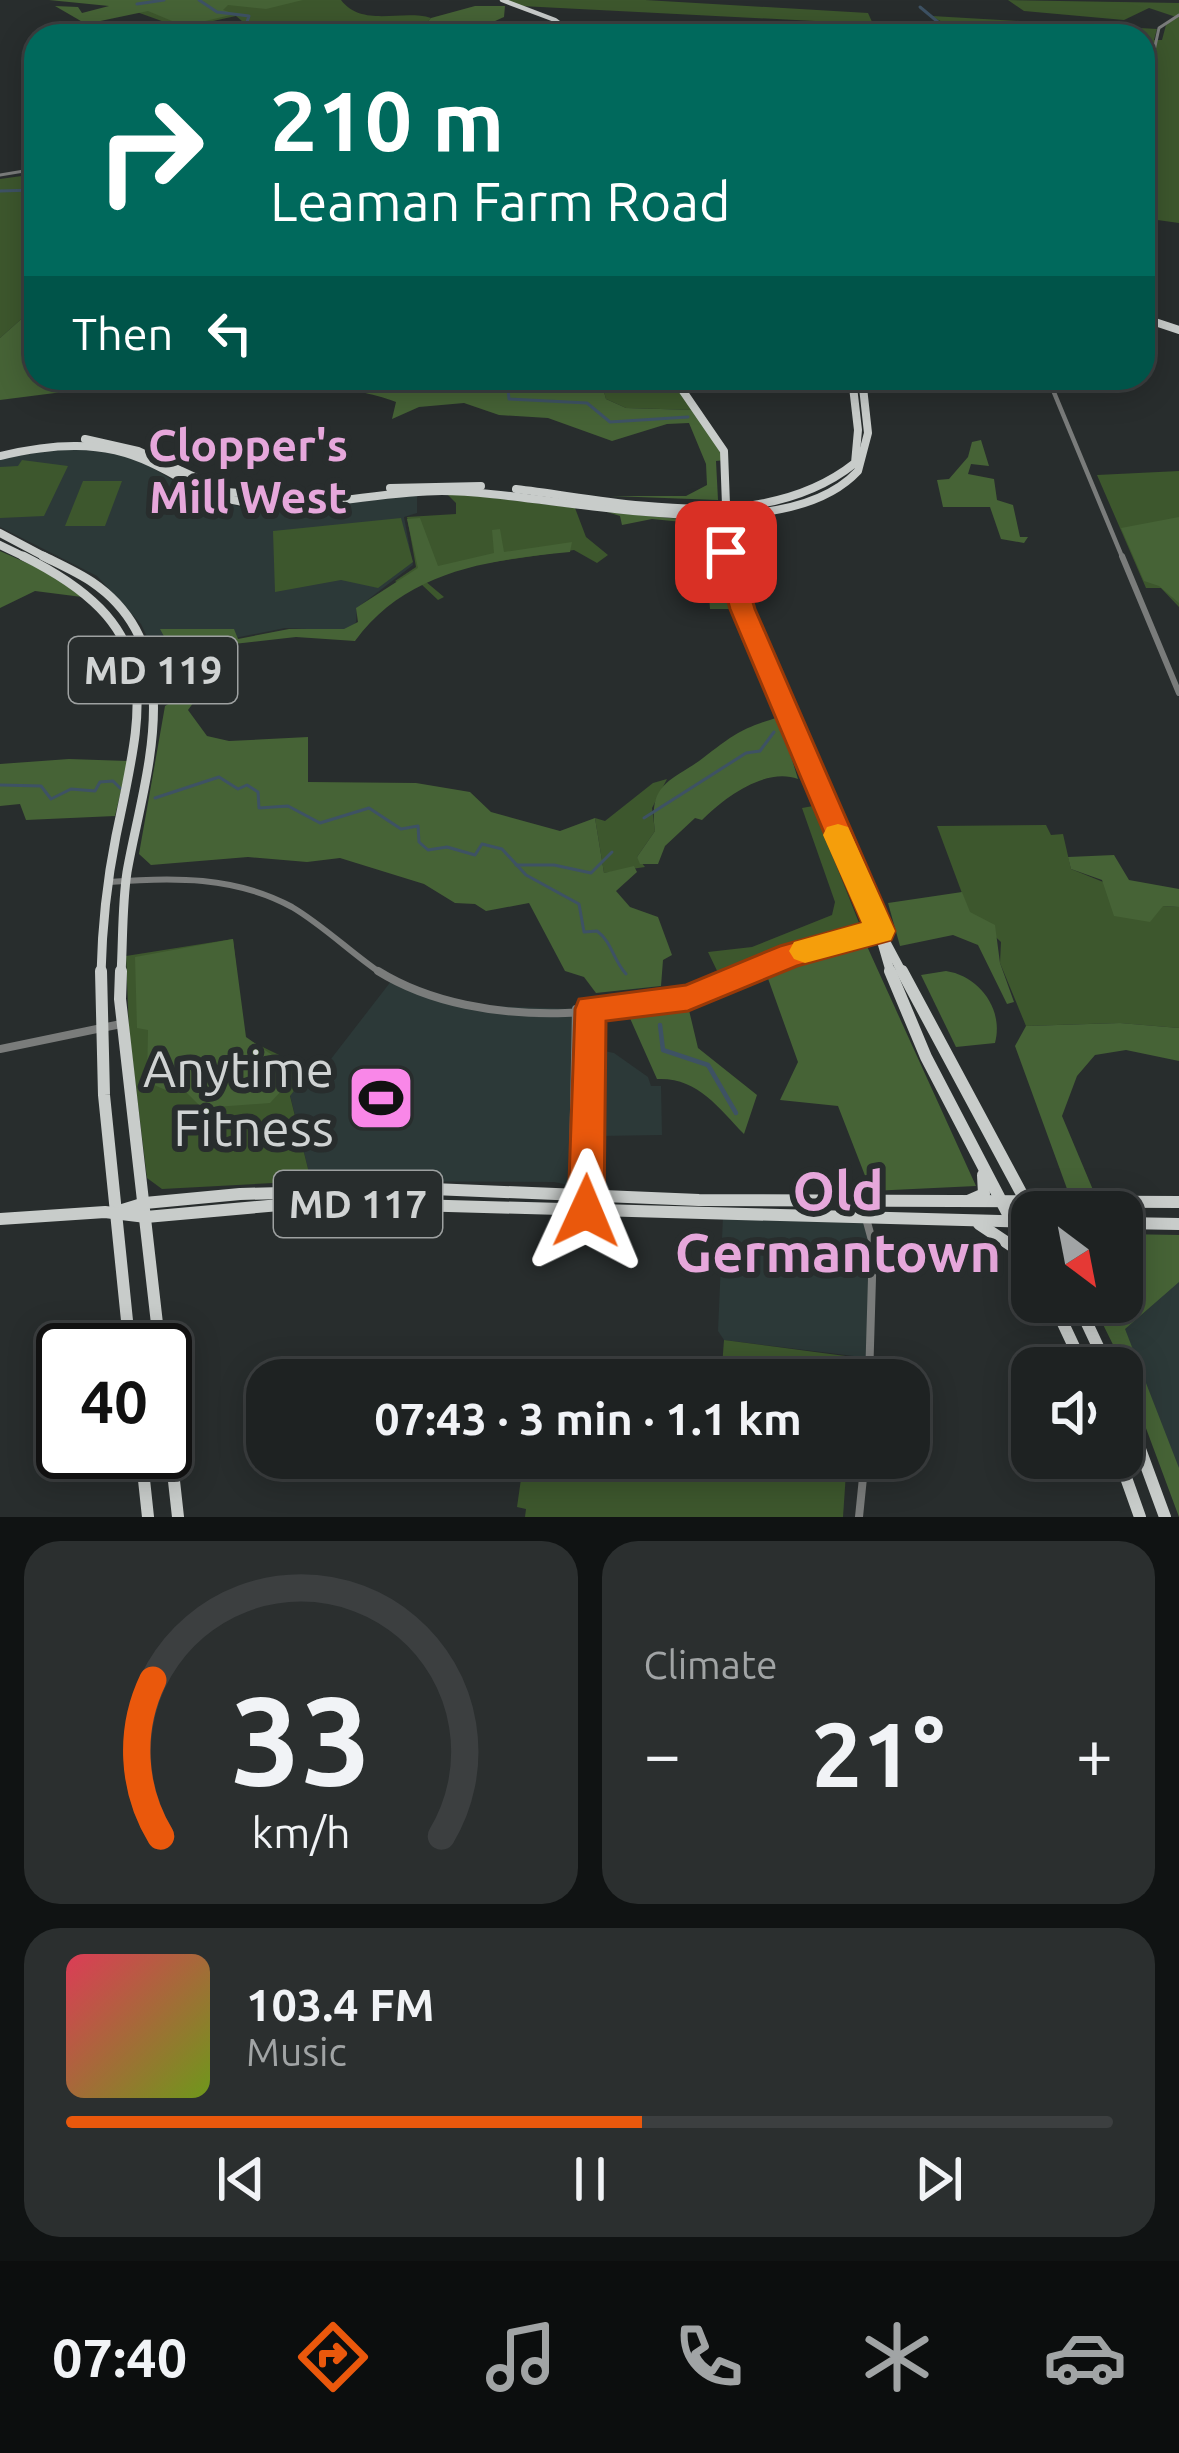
<!DOCTYPE html>
<meta charset="utf-8">
<style>
body{margin:0;font-family:Ubuntu,sans-serif;background:#2b2f2f;color:#f1f3f6;height:100vh;display:flex;flex-direction:column;font-size:45px;white-space:nowrap}
*{box-sizing:border-box;margin:0}
p{font-size:39px;color:#a1a4a5}
.icon{flex:none;width:66px;height:66px;fill:none;stroke:currentColor;stroke-width:2;stroke-linecap:round;stroke-linejoin:round}
.map{position:relative;height:1517px;overflow:hidden}
.drawer{display:flex;flex-direction:column;gap:24px;padding:24px;background:#101313;flex:1}
.drawer>*{flex:none}
.top-card{position:absolute;left:24px;top:24px;width:1131px;height:366px;border-radius:36px;box-shadow:0 6px 30px #0003,0 0 0 3px #3c3f40;background:#00695c;color:#fff;overflow:hidden}
.needle{width:78px;rotate:148deg}
.buttons{position:absolute;left:1011px;top:1191px;display:grid;gap:24px}
.buttons a{display:grid;place-items:center;width:132px;height:132px;border-radius:24px;background:#1e2222;box-shadow:0 6px 30px #0003,0 0 0 3px #3c3f40;font-size:60px}
.speed{position:absolute;left:36px;top:1323px;display:flex;gap:24px;font-size:60px;font-weight:700;text-align:center}
.speed>*{display:grid;place-content:center;width:156px;height:156px;border-radius:50%;background:#1e2222;box-shadow:0 6px 30px #0003,0 0 0 3px #3c3f40;line-height:1}
.speed .limit{border:6px solid #111;border-radius:18px;background:#fff;color:#111}
.pin{position:absolute;display:grid;place-items:center;width:102px;height:102px;color:#fff;margin:-51px;border-radius:24px;box-shadow:0 6px 18px #0006}
.me{position:absolute;width:132px;margin:-66px;rotate:1deg;stroke-linejoin:round;filter:drop-shadow(0 0 9px #0008)}
.turn{display:flex;align-items:center;gap:42px;height:252px;padding:0 48px;font-size:54px}
.turn .icon{width:156px;height:156px;stroke-width:2.5}
.turn b{display:block;font-size:84px;line-height:102px}
.then{display:flex;align-items:center;height:114px;padding:0 48px;background:#0003;gap:24px;font-size:45px}
.big{font-size:90px;font-weight:600;line-height:1.1}
.drawer .tile{flex:1;display:flex;flex-direction:column;justify-content:center;gap:18px;min-width:0;padding:0 42px;border-radius:36px;background:#2b2f2f}
.drawer .dial{align-items:center;gap:0}
.dial svg{height:312px;overflow:visible;fill:none;stroke:#3c3f40;stroke-width:7;stroke-linecap:round;text-anchor:middle}
.dial text{fill:#f1f3f6;stroke:none}
.song{display:flex;align-items:center;gap:36px}
.cover{width:144px;height:144px;border-radius:18px;background:linear-gradient(135deg,hsl(350 70% 55%),hsl(80 70% 35%))}
.played{height:12px;border-radius:6px;background:linear-gradient(90deg,#ea580c 55%,#3c3f40 55%)}
.keys{display:flex;justify-content:space-around;direction:ltr}
.heat{display:flex;justify-content:space-between;align-items:center;font-size:66px;direction:ltr}
.drawer .tiles{flex:1;display:grid;gap:24px;grid-template-columns:1fr 1fr}
.tile:last-child{grid-column:span 2}
.trip{position:absolute;left:246px;top:1359px;width:684px;height:120px;border-radius:36px;background:#1e2222;box-shadow:0 6px 30px #0003,0 0 0 3px #3c3f40;font-weight:600;line-height:120px;text-align:center}
.tab-bar{display:flex;height:192px;justify-content:space-around;align-items:center;background:#0c0e0e;color:#a1a4a5}
.tab-bar .icon{width:84px;height:84px}
.tab-bar .current{color:#ea580c}
.tab-bar b{font-size:54px;color:#f1f3f6}
.map>svg:first-child{display:block}
.built{fill:#2c3938}
.green{fill:#3d572d}
.forest{fill:#466336}
.lines{fill:none;stroke-linecap:round;stroke-linejoin:round}
.stream-far1{stroke:#3e5264;stroke-width:3}
.stream{stroke:#3e5264;stroke-width:4.5}
.minor-far3{stroke:#7a7c7b;stroke-width:3}
.minor-far2{stroke:#7a7c7b;stroke-width:4.5}
.minor-far1{stroke:#7a7c7b;stroke-width:6}
.minor{stroke:#7a7c7b;stroke-width:8}
.major-far3{stroke:#c8ccca;stroke-width:4.5}
.major-far2{stroke:#c8ccca;stroke-width:8}
.major-far1{stroke:#c8ccca;stroke-width:9}
.major{stroke:#c8ccca;stroke-width:12}
.route{fill:#ea580c;stroke:#983908;stroke-width:3}
.slow{fill:#f59e0b}
.labels{text-anchor:middle;stroke-width:12;stroke-linejoin:round;paint-order:stroke}
.shield{fill:#282d2d;stroke:#9ea1a1;stroke-width:3}
.shield-label{font-size:39px;font-weight:bold;fill:#d0d3d3}
.neighbourhood-label{font-size:45px;font-weight:bold;fill:#e6a7db;stroke:#282d2d}
.near-poi-label{font-size:51px;fill:#d0d3d3;stroke:#282d2d;text-anchor:end}
.near-neighbourhood-label{font-size:54px;font-weight:bold;fill:#e6a7db;stroke:#282d2d}
</style>
<div class="map">
<svg width="1179" height="1517" viewBox="0 0 1179 1517">
<rect width="100%" height="100%" fill="#282d2d"/>
<g class="built">
<path d="M97,448L141,461L194,493L241,507L296,509L417,495V513L404,517L413,565L357,608L356,622L349,631L285,628L155,654L141,624L97,576L0,527V459L36,450Z"/>
<path d="M392,980L423,994L486,1006L576,1009L573,1186L554,1182L311,1181L290,1095L310,1070L324,1068Z"/>
<path d="M589,1048L614,1053L648,1077L651,1086H661L662,1135L599,1136L587,1143Z"/>
<path d="M723,1216L867,1221L873,1244L870,1358L724,1340L718,1331Z"/>
<path d="M1179,1235V1514L1134,1386L1094,1302H1122Z"/>
</g>
<g class="green">
<path d="M295,0H341C362,28 402,9 431,18C408,45 358,36 325,36L319,30L294,36H208L249,27L236,16L181,28L134,11Z"/>
<path d="M507,0H645L868,13L873,24L521,6Z"/>
<path d="M1008,0L1179,3V223L1143,218V36C1095,36 965,42 932,16L1157,29L1154,40H1162L1166,25L1176,17L1149,8L1124,20L1024,11Z"/>
<path d="M36,174V306L0,338V179Z"/>
<path d="M601,382H673L695,410L626,408L606,399Z"/>
<path d="M22,460L68,466L44,516L0,518V467L18,466Z"/>
<path d="M1179,471V607L1161,588H1146L1097,475Z"/>
<path d="M83,481H122L105,526H65Z"/>
<path d="M445,492L575,508L586,537L608,555L597,563L574,550L460,567L425,581L444,597L438,600L420,583L409,590L395,581L416,567L407,517L456,514V503Z"/>
<path d="M401,518L413,562L378,588L341,580L275,592L273,531Z"/>
<path d="M667,779L652,808L655,831L637,857L645,867L604,873L595,818L605,821L653,783Z"/>
<path d="M813,806L861,928L721,979L708,952L752,947L832,915L835,902L802,808Z"/>
<path d="M1046,825L1051,835L1063,834L1071,869L1163,906L1179,907V1028L1119,1023L1026,1026L1000,963L1001,942L969,912L937,826Z"/>
<path d="M233,939L244,1038L310,1070L290,1096L311,1181L162,1189L147,1178L129,1031L126,956Z"/>
<path d="M724,1340L853,1357L851,1380H721Z"/>
<path d="M524,1458H572L615,1465L617,1458H847L843,1517H525L526,1509L517,1507Z"/>
</g>
<g class="forest">
<path d="M49,0H303L266,9L228,5L223,10L235,14L184,26L148,11L86,24L55,6L78,7L82,13L109,6Z"/>
<path d="M475,6H505L504,17L484,26L479,36H385L422,28L431,18Z"/>
<path d="M36,306V378H111L102,387L0,400V338Z"/>
<path d="M324,378L601,382L606,399L626,408L695,410L725,460L716,461L718,500L611,496H686L707,485L706,464L689,423L667,424L612,441L548,418L499,415L464,403L419,407L392,419L396,402C372,392 345,392 324,378Z"/>
<path d="M981,440L989,466L971,464L968,474L994,479L997,500L1013,505L1020,537H1028L1024,543L1001,539L990,507H943L937,480L949,479L968,457L972,442Z"/>
<path d="M607,512L712,522V574L726,575L735,609H710L703,524L652,519L622,525L620,516Z"/>
<path d="M1179,517V603L1159,586L1144,581L1121,528Z"/>
<path d="M420,518L438,566L494,553L492,530L500,529L504,552L572,542L570,552C488,560 406,571 355,641L296,637L172,651L160,629H234L238,639L289,629H344L358,622L356,608L418,568L407,519Z"/>
<path d="M0,551L47,572L82,597L35,591L0,608Z"/>
<path d="M198,687L202,691L188,710L207,736L229,741L308,737V782L416,783L470,792L491,812L560,831L595,818L604,873L634,866L637,872L616,891L630,907L658,917L672,955L663,960L661,986L596,993L584,977L565,971L529,903L486,911L475,904L455,903L424,884L340,858L307,862L248,857L151,865L139,854L165,706Z"/>
<path d="M779,717L798,779C766,767 725,797 702,820L695,818L665,846L658,864H640L637,857L655,831C648,782 671,782 703,758C735,734 740,729 779,717Z"/>
<path d="M69,759L128,761L115,816L26,820L20,804L0,806V764Z"/>
<path d="M1114,855L1129,880L1179,889V907L1163,906L1150,922L1114,916L1102,880L1071,869L1068,857Z"/>
<path d="M962,892L970,912L995,925L1000,963L1014,1002L1007,1004L978,945L953,935L900,946L888,903Z"/>
<path d="M233,939L246,1037L298,1073L270,1103L202,1108L185,1091H168L147,1082L148,1030L137,1028L135,957Z"/>
<path d="M866,944L976,1186L871,1191L838,1106L780,1100L798,1062L766,973Z"/>
<path d="M946,971C979,976 1004,1009 995,1043L956,1047L921,975Z"/>
<path d="M688,1006L698,1048L757,1095L744,1134C718,1107 697,1077 657,1079L629,1016Z"/>
<path d="M1120,1023L1179,1028V1061L1126,1050L1095,1055L1077,1076L1062,1116L1096,1197H1070L1015,1046L1026,1026Z"/>
<path d="M1122,1234L1179,1235V1282L1125,1329L1179,1468V1517L1121,1361L1092,1302H1122Z"/>
</g>
<g class="lines">
<g class="stream-far1">
<path d="M199,0L217,12L249,16L247,22L291,30H369L395,36"/>
<path d="M137,4L164,0"/>
<path d="M920,7L944,27"/>
<path d="M279,27L291,36"/>
<path d="M415,36H422"/>
<path d="M0,191L34,190"/>
<path d="M457,378L484,389H508L509,399L587,403L610,422L688,417"/>
<path d="M0,785L41,786L51,799L71,789L95,791L100,782L113,781L120,788"/>
<path d="M155,798L219,777L238,789L247,785L258,792L259,808L288,806L320,823L369,808L401,829L418,826L419,842L428,850L447,847L475,855L482,844L502,849L526,875L579,904L584,932L597,931C612,942 613,960 626,974"/>
<path d="M644,818L746,753L760,751L774,732"/>
<path d="M516,865H554L591,873L612,852"/>
</g>
<path class="stream" d="M660,1025L663,1050L708,1065L736,1113"/>
<g class="minor-far3">
<path d="M1143,101L1159,28L1179,15"/>
<path d="M0,175L36,169"/>
</g>
<path class="minor-far2" d="M1048,378L1123,559"/>
<g class="minor-far1">
<path d="M1122,556L1179,693"/>
<path d="M109,882C172,877 235,876 292,907C324,926 351,953 382,974"/>
<path d="M748,974L802,951L880,931"/>
</g>
<g class="minor">
<path d="M378,971C481,1035 649,1019 754,971"/>
<path d="M0,1049L121,1024"/>
<path d="M587,1196L590,1009"/>
<path d="M861,1200L873,1244L869,1380"/>
<path d="M572,1209L576,1009"/>
<path d="M859,1517L865,1458"/>
</g>
<path class="major-far3" d="M502,0L555,20L576,36"/>
<g class="major-far2">
<path d="M1143,318L1179,330"/>
<path d="M674,378L724,451L728,559"/>
<path d="M85,439L138,451L227,492L308,498"/>
<path d="M0,456C51,444 102,439 151,463C181,477 209,497 243,502C310,512 376,491 442,491C550,491 778,557 858,471L868,433L862,378"/>
<path d="M390,488L481,486"/>
<path d="M516,489C625,502 762,537 855,463L858,430L852,378"/>
<path d="M0,533L49,559"/>
<path d="M0,545L29,559"/>
</g>
<g class="major-far1">
<path d="M23,556C168,628 144,701 116,836C107,881 102,928 101,974"/>
<path d="M43,556C59,564 77,572 92,582C192,650 144,776 127,872C122,905 123,941 121,974"/>
<path d="M728,556L729,576L880,931L903,974"/>
<path d="M880,936L891,974"/>
</g>
<g class="major">
<path d="M101,971L104,1095L130,1350"/>
<path d="M121,971L120,999L160,1350"/>
<path d="M890,971L926,1057L1032,1260"/>
<path d="M902,971L1032,1213"/>
<path d="M968,1201L984,1194L983,1175"/>
<path d="M119,1211L145,1203L240,1194L433,1189L699,1200L1179,1202"/>
<path d="M0,1219L105,1212L146,1217L291,1204H378L1032,1222"/>
<path d="M1122,1223L1179,1224"/>
<path d="M979,1224L1024,1254"/>
<path d="M1053,1302L1084,1368"/>
<path d="M1077,1302L1108,1368"/>
<path d="M165,1400L178,1517"/>
<path d="M1122,1400L1165,1517"/>
<path d="M141,1452L148,1517"/>
<path d="M1119,1458L1140,1517"/>
</g>
</g>
<path class="route" d="M726,545L738,552L755,609L895,931L891,940L797,966L688,1011L606,1021L604,1211L598,1223L586,1228L573,1223L568,1211L575,1009L579,999L686,985L780,946L862,923L730,609L714,552Z"/>
<path class="slow" d="M838,824L848,827L895,931L891,940L805,963L794,959L789,951L794,942L862,923L823,835L827,827Z"/>
<defs>
<symbol id="stadium-square" viewBox="-11 -11 22 22"><rect x="-9" y="-9" width="18" height="18" rx="4" fill="#f987e8" stroke="#282d2d"/><path d="M0-5a6.5 5 0 1 0 0 10a6.5 5 0 1 0 0-10ZM-3.5-1.8h7v3.6h-7Z" fill="#111"/></symbol>
</defs>
<g fill-rule="evenodd">
<use href="#stadium-square" x="343" y="1060" width="76" height="76"/>
</g>
<g class="labels">
<g class="shield">
<rect x="69" y="637" width="168" height="66" rx="9"/>
<rect x="274" y="1171" width="168" height="66" rx="9"/>
</g>
<g class="shield-label">
<text x="153" y="684">MD 119</text>
<text x="358" y="1218">MD 117</text>
</g>
<g class="neighbourhood-label">
<text x="248" y="461">Clopper's<tspan x="248" dy="52">Mill West</tspan></text>
</g>
<g class="near-poi-label">
<text x="334" y="1087">Anytime<tspan x="334" dy="59">Fitness</tspan></text>
</g>
<g class="near-neighbourhood-label">
<text x="838" y="1210">Old<tspan x="838" dy="62">Germantown</tspan></text>
</g>
</g>
</svg>
<div class="buttons">
<a><svg class="needle" viewBox="-14 -14 28 28"><path d="M0-13l5 13h-10z" fill="#e53935"/><path d="M0 13l5-13h-10z" fill="#a1a4a5"/></svg></a>
<a><svg class="icon" aria-label="sound" viewBox="0 0 24 24"><path d="M4 9h4l5-4v14l-5-4H4zM17 9q2 3 0 6"/></svg></a>
</div>
<div class="speed"><div class="limit">40</div></div>
<div class="pin" style="left:726px;top:552px;background:#d93025"><svg class="icon" aria-label="arrive" viewBox="0 0 24 24"><path d="M6 21V4h12l-3 4 3 4H6"/></svg></div>
<svg class="me" style="left:586px;top:1211px" viewBox="-20 -20 40 40"><path d="M0-17L14 15 0 8-14 15z" fill="#ea580c" stroke="#fff" stroke-width="4"/></svg>
<div class="trip">07:43 · 3 min · 1.1 km</div>
<div class="top-card">
<div class="turn"><svg class="icon" aria-label="right" viewBox="0 0 24 24"><path d="M7 20v-9h11M14 6l5 5-5 5"/></svg><div><b>210 m</b>Leaman Farm Road</div></div>
<div class="then">Then<svg class="icon" aria-label="left" viewBox="0 0 24 24"><path d="M17 20v-9H6M10 6l-5 5 5 5"/></svg></div>
</div>
</div>
<section class="drawer">
<div class="tiles">
<div class="tile dial"><svg viewBox="0 0 100 80">
<path d="M14 69A42 42 0 1 1 86 69"/>
<path d="M14 69A42 42 0 0 1 12 29" stroke="#ea580c"/>
<text x="50" y="56" font-size="32" font-weight="700">33</text>
<text x="50" y="72" font-size="11">km/h</text>
</svg></div>
<div class="tile"><p>Climate</p>
<div class="heat"><a>−</a><b class="big">21°</b><a>+</a></div>
</div>
<div class="tile">
<div class="song"><i class="cover"></i><div><b>103.4 FM</b><p>Music</p></div></div>
<div class="played"></div>
<div class="keys"><svg class="icon" aria-label="previous" viewBox="0 0 24 24"><path d="M18 5L8 12l10 7zM5 5v14"/></svg><svg class="icon" aria-label="pause" viewBox="0 0 24 24"><path d="M8 5v14M16 5v14"/></svg><svg class="icon" aria-label="next" viewBox="0 0 24 24"><path d="M6 5l10 7-10 7zM19 5v14"/></svg></div>
</div>
</div>
</section>
<nav class="tab-bar">
<b>07:40</b>
<svg class="icon current" aria-label="directions" viewBox="0 0 24 24"><path d="M12 3l9 9-9 9-9-9zM9 14v-3h6M13 9l2 2-2 2"/></svg>
<svg class="icon" aria-label="music" viewBox="0 0 24 24"><path d="M9 18V5l10-2v13"/><circle cx="6" cy="18" r="3"/><circle cx="16" cy="16" r="3"/></svg>
<svg class="icon" aria-label="phone" viewBox="0 0 24 24"><path d="M5 4h4l2 5-3 2q2 4 5 5l2-3 5 2v4C11 20 4 13 5 4z"/></svg>
<svg class="icon" aria-label="climate" viewBox="0 0 24 24"><path d="M12 3v18M4 7l16 10M4 17L20 7"/></svg>
<svg class="icon" aria-label="car" viewBox="0 0 24 24"><path d="M5 17H2v-5l4-1 3-4h7l3 4 3 1v5h-3M9 17h6M6 11h13"/><circle cx="7" cy="17" r="2"/><circle cx="17" cy="17" r="2"/></svg>
</nav>
